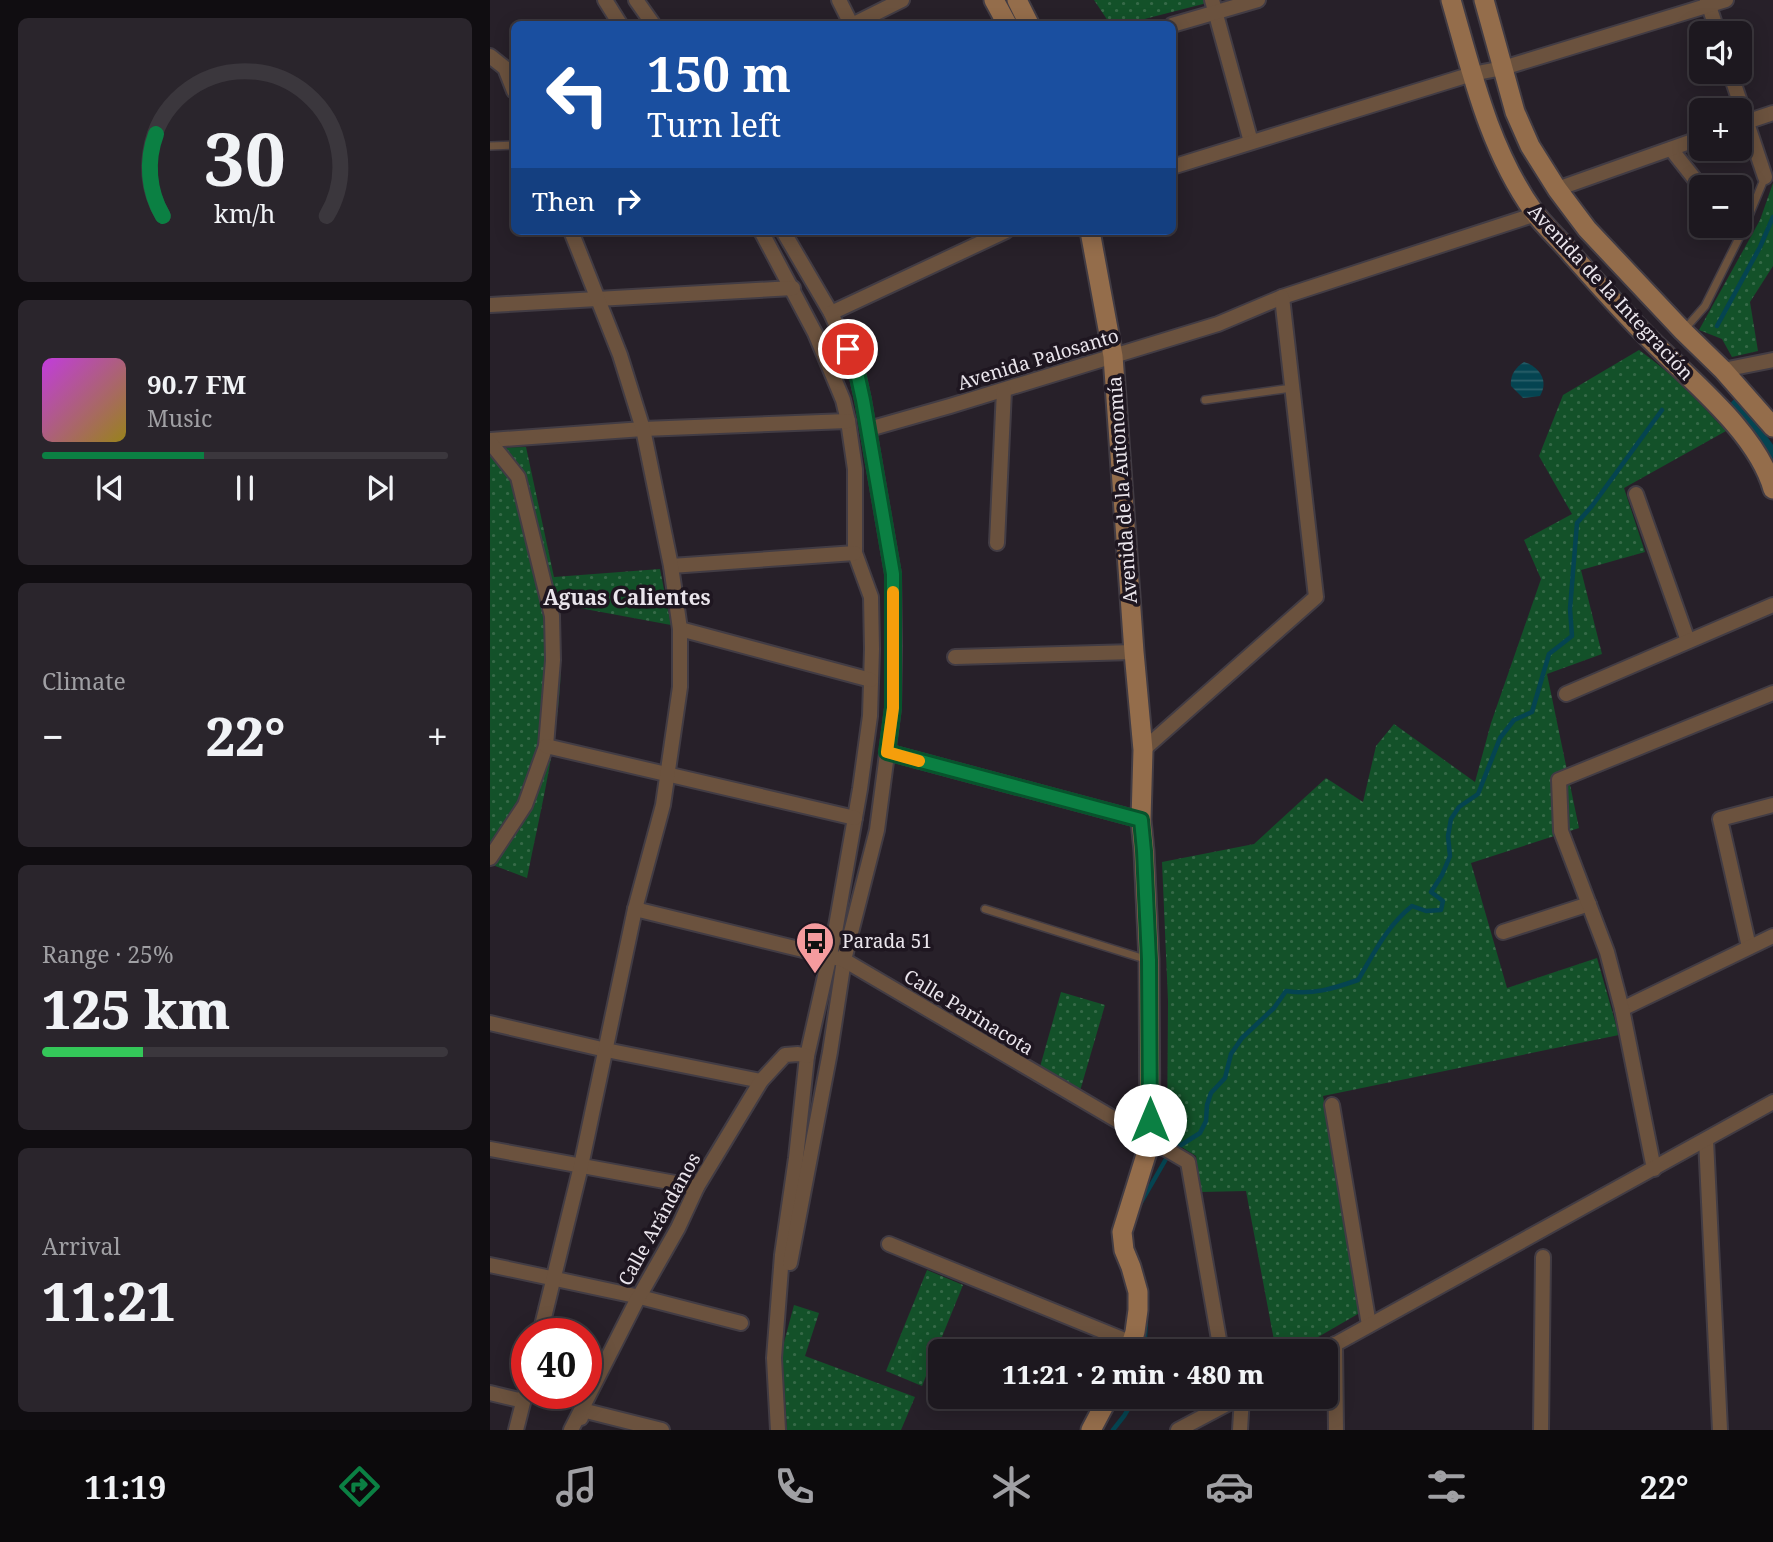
<!DOCTYPE html>
<meta charset="utf-8">
<style>
body{margin:0;font-family:"Noto Serif",serif;background:#2a252c;color:#f1f3f6;height:100vh;display:flex;flex-direction:column;font-size:26px;white-space:nowrap}
*{box-sizing:border-box;margin:0}
p{font-size:23px;color:#a0a0a4}
.icon{flex:none;width:38px;height:38px;fill:none;stroke:currentColor;stroke-width:2;stroke-linecap:round;stroke-linejoin:round}
.map{position:relative;flex:1;overflow:hidden}
.side{display:flex;flex-direction:column;gap:18px;padding:18px;background:#100d11;width:490px}
.side>*{flex:none}
.hud{position:absolute;left:21px;top:21px;width:665px;height:214px;border-radius:10px;box-shadow:0 4px 18px #0003,0 0 0 2px #3b373d;background:#1a4fa0;color:#fff;overflow:hidden}
.controls{position:absolute;left:1199px;top:21px;display:grid;gap:14px}
.controls a{display:grid;place-items:center;width:63px;height:63px;border-radius:10px;background:#1d181f;box-shadow:0 4px 18px #0003,0 0 0 2px #3b373d;font-size:35px}
.speed{position:absolute;left:21px;top:1318px;display:flex;gap:14px;font-size:35px;font-weight:700;text-align:center}
.speed>*{display:grid;place-content:center;width:91px;height:91px;border-radius:50%;background:#1d181f;box-shadow:0 4px 18px #0003,0 0 0 2px #3b373d;line-height:1}
.speed .limit{border:10px solid #d22;background:#fff;color:#111}
.pin{position:absolute;display:grid;place-items:center;width:60px;height:60px;color:#fff;margin:-30px;border:4px solid #fff;border-radius:50%;box-shadow:0 2px 7px #0007}
.me{position:absolute;width:77px;margin:-38px;rotate:0deg;stroke-linejoin:round;filter:drop-shadow(0 0 5px #0008)}
.turn{display:flex;align-items:center;gap:24px;height:147px;padding:0 21px;font-size:32px}
.turn .icon{width:91px;height:91px;stroke-width:2.5}
.turn b{display:block;font-size:49px;line-height:60px}
.then{display:flex;align-items:center;height:66px;padding:0 21px;background:#0003;gap:14px;font-size:26px}
.big{font-size:52px;font-weight:800;line-height:1.1}
.side .widget{flex:1;display:flex;flex-direction:column;justify-content:center;gap:10px;min-width:0;padding:0 24px;border-radius:10px;background:#2a252c}
.side .dial{align-items:center;gap:0}
.dial svg{height:182px;overflow:visible;fill:none;stroke:#3b373d;stroke-width:7;stroke-linecap:round;text-anchor:middle}
.dial text{fill:#f1f3f6;stroke:none}
.song{display:flex;align-items:center;gap:21px}
.cover{width:84px;height:84px;border-radius:10px;background:linear-gradient(135deg,hsl(290 70% 55%),hsl(50 70% 35%))}
.played{height:7px;border-radius:4px;background:linear-gradient(90deg,#0b8043 40%,#3b373d 40%)}
.keys{display:flex;justify-content:space-around;direction:ltr}
.heat{display:flex;justify-content:space-between;align-items:center;font-size:38px;direction:ltr}
.charge{height:10px;border-radius:5px;background:linear-gradient(90deg,#34c759 25%,#3b373d 0)}
.trip{position:absolute;left:438px;top:1339px;width:410px;height:70px;border-radius:10px;background:#1d181f;box-shadow:0 4px 18px #0003,0 0 0 2px #3b373d;font-weight:800;line-height:70px;text-align:center}
.tab-bar{display:flex;height:112px;justify-content:space-around;align-items:center;background:#0c0a0c;color:#a0a0a4}
.tab-bar .icon{width:49px;height:49px}
.tab-bar .current{color:#0b8043}
.tab-bar b{font-size:32px;color:#f1f3f6}
main{display:flex;flex:1;min-height:0}
.map>svg:first-child{display:block}
.grass{fill:url(#grass-dots)}
.water{fill:url(#water-rules)}
.lines{fill:none;stroke-linecap:round;stroke-linejoin:round}
.stream{stroke:#054451;stroke-width:4.5}
.canal{stroke:#054451;stroke-width:14}
.lane-casing{stroke:#423c44;stroke-width:10}
.street-casing{stroke:#423c44;stroke-width:18}
.secondary-casing{stroke:#423c44;stroke-width:23}
.lane{stroke:#6b523e;stroke-width:7}
.street{stroke:#6b523e;stroke-width:14}
.secondary{stroke:#946d4b;stroke-width:19}
.route-casing{stroke:#07532c;stroke-width:18}
.route{stroke:#0b8043;stroke-width:12}
.slow{stroke:#f59e0b;stroke-width:12}
.labels{text-anchor:middle;stroke-width:7;stroke-linejoin:round;paint-order:stroke}
.street-label{font-size:19px;fill:#eae5ec;stroke:#1e1620}
.poi-label{font-size:19px;fill:#eae5ec;stroke:#1e1620;text-anchor:start}
.neighbourhood-label{font-size:21px;font-weight:bold;fill:#eae5ec;stroke:#1e1620}
</style>
<main>
<section class="side">
<div class="widget dial"><svg viewBox="0 0 100 80">
<path d="M14 69A42 42 0 1 1 86 69"/>
<path d="M14 69A42 42 0 0 1 11 33" stroke="#0b8043"/>
<text x="50" y="56" font-size="32" font-weight="700">30</text>
<text x="50" y="72" font-size="11">km/h</text>
</svg></div>
<div class="widget">
<div class="song"><i class="cover"></i><div><b>90.7 FM</b><p>Music</p></div></div>
<div class="played"></div>
<div class="keys"><svg class="icon" aria-label="previous" viewBox="0 0 24 24"><path d="M18 5L8 12l10 7zM5 5v14"/></svg><svg class="icon" aria-label="pause" viewBox="0 0 24 24"><path d="M8 5v14M16 5v14"/></svg><svg class="icon" aria-label="next" viewBox="0 0 24 24"><path d="M6 5l10 7-10 7zM19 5v14"/></svg></div>
</div>
<div class="widget"><p>Climate</p>
<div class="heat"><a>−</a><b class="big">22°</b><a>+</a></div>
</div>
<div class="widget"><p>Range · 25%</p><b class="big">125 km</b><div class="charge"></div></div>
<div class="widget"><p>Arrival</p><b class="big">11:21</b></div>
</section>
<div class="map">
<svg width="1283" height="1430" viewBox="0 0 1283 1430">
<defs>
<pattern id="grass-dots" width="8" height="8" patternUnits="userSpaceOnUse" patternTransform="scale(1.75)"><rect width="8" height="8" fill="#135129"/><path d="M2 2h.1M6 6h.1" fill="none" stroke="#366a48" stroke-width="1.8" stroke-linecap="round"/></pattern>
<pattern id="water-rules" width="6" height="5" patternUnits="userSpaceOnUse" patternTransform="scale(1.75)"><rect width="6" height="5" fill="#054451"/><path d="M0 2.5h6" fill="none" stroke="#2a5f6a"/></pattern>
</defs>
<rect width="100%" height="100%" fill="#272029"/>
<g class="grass">
<path d="M604,0H716L717,3L635,24H620Z"/>
<path d="M1283,183V266L1260,302L1268,351L1242,357L1232,339L1209,330L1270,220Z"/>
<path d="M1149,350C1182,373 1209,402 1236,431L1134,488L1155,552L1091,570L1112,654L1057,674L1089,828L981,863L1017,988L1107,958L1129,1035L833,1096L873,1311L804,1351H786L756,1191L711,1192L706,1156L677,1138L678,1001L672,862L764,844L836,778L873,802L886,746L904,724L985,782L1001,723L1051,579L1034,540L1082,514L1049,456L1073,395Z"/>
<path d="M36,447L64,577L170,569L181,625L68,604C80,696 55,787 37,878L0,864V448Z"/>
<path d="M571,992L615,1005L590,1091L550,1067Z"/>
<path d="M437,1270L473,1285L432,1386L396,1371Z"/>
<path d="M304,1305L329,1313L315,1356L425,1397L411,1430H297L292,1350Z"/>
</g>
<path class="water" d="M1034,362C1050,367 1059,381 1050,396L1033,398L1021,386C1020,375 1025,368 1034,362Z"/>
<g class="lines">
<g class="stream">
<path d="M1227,326L1270,247L1283,217"/>
<path d="M649,1206L680,1152L710,1133L716,1121L717,1105L721,1093L735,1078L741,1054L752,1038L784,1008L796,991C823,995 842,989 868,980C884,953 897,926 922,906L936,911L951,910L953,901L941,892L952,875L960,856L958,836L961,819L969,807L988,794L1010,738L1024,720L1042,712L1059,654L1082,636L1080,609L1087,523L1102,506L1172,410"/>
<path d="M654,1351L656,1320"/>
<path d="M623,1430L634,1416L646,1396"/>
</g>
<path class="canal" d="M1247,406L1283,457"/>
<defs>
<g id="lane">
<path d="M0,146L24,145"/>
<path d="M1194,330L1215,306L1253,230L1275,177"/>
<path d="M715,400L802,388"/>
<path d="M495,909L658,960"/>
</g>
<g id="street">
<path d="M115,0L130,24"/>
<path d="M146,0L163,24"/>
<path d="M349,0L361,24"/>
<path d="M722,0L761,142"/>
<path d="M1217,0L1228,33"/>
<path d="M364,24L412,0"/>
<path d="M682,25L768,0"/>
<path d="M0,56L15,68L24,91"/>
<path d="M1240,72L1275,177"/>
<path d="M1250,124L1283,113"/>
<path d="M1181,149L1211,187"/>
<path d="M682,167L982,74L1013,68L1236,0"/>
<path d="M1067,189L1211,138"/>
<path d="M1248,226L1253,230"/>
<path d="M271,231L325,333L353,400L358,421L365,469V553L381,597L382,649L380,716L370,789L345,932L317,1056L306,1158L292,1255L284,1358L288,1430"/>
<path d="M293,231L341,313L366,368L373,400L403,574L404,646L403,708L387,830L354,960L340,1052L300,1263"/>
<path d="M0,305L303,288"/>
<path d="M341,313L516,231"/>
<path d="M1233,370L1283,360"/>
<path d="M379,429L460,406L728,324L792,297L1046,214"/>
<path d="M0,440L153,429L358,421"/>
<path d="M0,442L28,477L62,616L63,660L56,746L35,805L0,858"/>
<path d="M1146,494L1198,641"/>
<path d="M507,543L514,390"/>
<path d="M181,566L365,553"/>
<path d="M190,629L381,680"/>
<path d="M465,657L644,652"/>
<path d="M1076,694L1283,605"/>
<path d="M56,746L365,818"/>
<path d="M653,750L826,597L792,297"/>
<path d="M397,752L651,820"/>
<path d="M145,909L354,960L698,1162L731,1351"/>
<path d="M1013,932L1099,904"/>
<path d="M1259,947L1230,819L1283,805"/>
<path d="M1132,1009L1283,936"/>
<path d="M0,1023L116,1050L271,1081"/>
<path d="M842,1105L879,1325"/>
<path d="M1216,1140L1230,1430"/>
<path d="M0,1149L207,1187"/>
<path d="M1164,1169L1132,1009L1117,952L1071,831L1069,780L1283,693"/>
<path d="M399,1244L642,1343"/>
<path d="M0,1265L150,1297L251,1323"/>
<path d="M50,1334L91,1166L145,909L173,805L190,687V629L181,566L153,429L130,355L81,231"/>
<path d="M845,1344L846,1430"/>
<path d="M833,1351C982,1267 1134,1186 1283,1102"/>
<path d="M0,1393L33,1401"/>
<path d="M91,1418L92,1410L172,1430"/>
<path d="M26,1430L37,1387"/>
<path d="M81,1430L146,1302L188,1228L207,1187L271,1081L295,1055L308,1054L317,1056"/>
<path d="M688,1430L752,1396"/>
<path d="M750,1430L752,1397"/>
<path d="M1051,1430L1053,1257"/>
</g>
<g id="secondary">
<path d="M504,0L517,24"/>
<path d="M527,0L539,24"/>
<path d="M961,0C982,73 999,149 1044,212C1055,227 1071,241 1083,256C1112,289 1142,323 1174,353C1212,390 1268,437 1283,489"/>
<path d="M994,0L1025,112L1040,146L1067,189L1097,229L1193,331L1233,370L1283,427"/>
<path d="M600,231L623,356L644,652L653,750L651,820L654,851L659,960L660,1142L632,1232L634,1250L641,1267L648,1292V1310L645,1332L639,1351"/>
<path d="M601,1430L619,1396"/>
</g>
</defs>
<use href="#lane" class="lane-casing"/>
<use href="#street" class="street-casing"/>
<use href="#secondary" class="secondary-casing"/>
<use href="#lane" class="lane"/>
<use href="#street" class="street"/>
<use href="#secondary" class="secondary"/>
</g>
<g class="lines">
<defs>
<path id="route" d="M358,349L366,368L373,400L403,574V708L397,752L651,820L654,851L659,960L660,1120"/>
</defs>
<use href="#route" class="route-casing"/>
<use href="#route" class="route"/>
<path class="slow" d="M403,592V708L397,752L429,761"/>
</g>
<defs>
<symbol id="bus-pin" viewBox="-11 -11 22 30"><path d="M0 17L-7.5 6A9.5 9.5 0 1 1 7.5 6Z" fill="#f59b9e" stroke="#1e1620"/><path d="M-5-6H5V4H4V6H2V4H-2V6H-4V4H-5ZM-3.5-4V0h7V-4ZM-3.5 1.2v1.5H-2V1.2ZM2 1.2v1.5H3.5V1.2Z" fill="#111"/></symbol>
</defs>
<g fill-rule="evenodd">
<use href="#bus-pin" x="303" y="919" width="44" height="60"/>
</g>
<g class="labels">
<g class="street-label">
<text transform="translate(1121 292) rotate(47)" y="7">Avenida de la Integración</text>
<text transform="translate(548 359) rotate(-17)" y="7">Avenida Palosanto</text>
<text transform="translate(632 490) rotate(-94)" y="7">Avenida de la Autonomía</text>
<text transform="translate(479 1012) rotate(31)" y="7">Calle Parinacota</text>
<text transform="translate(169 1219) rotate(-61)" y="7">Calle Arándanos</text>
</g>
<g class="poi-label">
<text x="352" y="948">Parada 51</text>
</g>
<g class="neighbourhood-label">
<text x="137" y="605">Aguas Calientes</text>
</g>
</g>
</svg>
<div class="controls">
<a><svg class="icon" aria-label="sound" viewBox="0 0 24 24"><path d="M4 9h4l5-4v14l-5-4H4zM17 9q2 3 0 6"/></svg></a>
<a>+</a>
<a>−</a>
</div>
<div class="speed"><div class="limit">40</div></div>
<div class="pin" style="left:358px;top:349px;background:#d93025"><svg class="icon" aria-label="arrive" viewBox="0 0 24 24"><path d="M6 21V4h12l-3 4 3 4H6"/></svg></div>
<svg class="me" style="left:660px;top:1120px" viewBox="-20 -20 40 40"><circle r="19" fill="#fff"/><path d="M0-13L10 11 0 6-10 11z" fill="#0b8043"/></svg>
<div class="trip">11:21 · 2 min · 480 m</div>
<div class="hud">
<div class="turn"><svg class="icon" aria-label="left" viewBox="0 0 24 24"><path d="M17 20v-9H6M10 6l-5 5 5 5"/></svg><div><b>150 m</b>Turn left</div></div>
<div class="then">Then<svg class="icon" aria-label="right" viewBox="0 0 24 24"><path d="M7 20v-9h11M14 6l5 5-5 5"/></svg></div>
</div>
</div>
</main>
<nav class="tab-bar">
<b>11:19</b>
<svg class="icon current" aria-label="directions" viewBox="0 0 24 24"><path d="M12 3l9 9-9 9-9-9zM9 14v-3h6M13 9l2 2-2 2"/></svg>
<svg class="icon" aria-label="music" viewBox="0 0 24 24"><path d="M9 18V5l10-2v13"/><circle cx="6" cy="18" r="3"/><circle cx="16" cy="16" r="3"/></svg>
<svg class="icon" aria-label="phone" viewBox="0 0 24 24"><path d="M5 4h4l2 5-3 2q2 4 5 5l2-3 5 2v4C11 20 4 13 5 4z"/></svg>
<svg class="icon" aria-label="climate" viewBox="0 0 24 24"><path d="M12 3v18M4 7l16 10M4 17L20 7"/></svg>
<svg class="icon" aria-label="car" viewBox="0 0 24 24"><path d="M5 17H2v-5l4-1 3-4h7l3 4 3 1v5h-3M9 17h6M6 11h13"/><circle cx="7" cy="17" r="2"/><circle cx="17" cy="17" r="2"/></svg>
<svg class="icon" aria-label="filters" viewBox="0 0 24 24"><path d="M4 7h16M4 17h16"/><circle cx="9" cy="7" r="2"/><circle cx="15" cy="17" r="2"/></svg>
<b>22°</b>
</nav>
